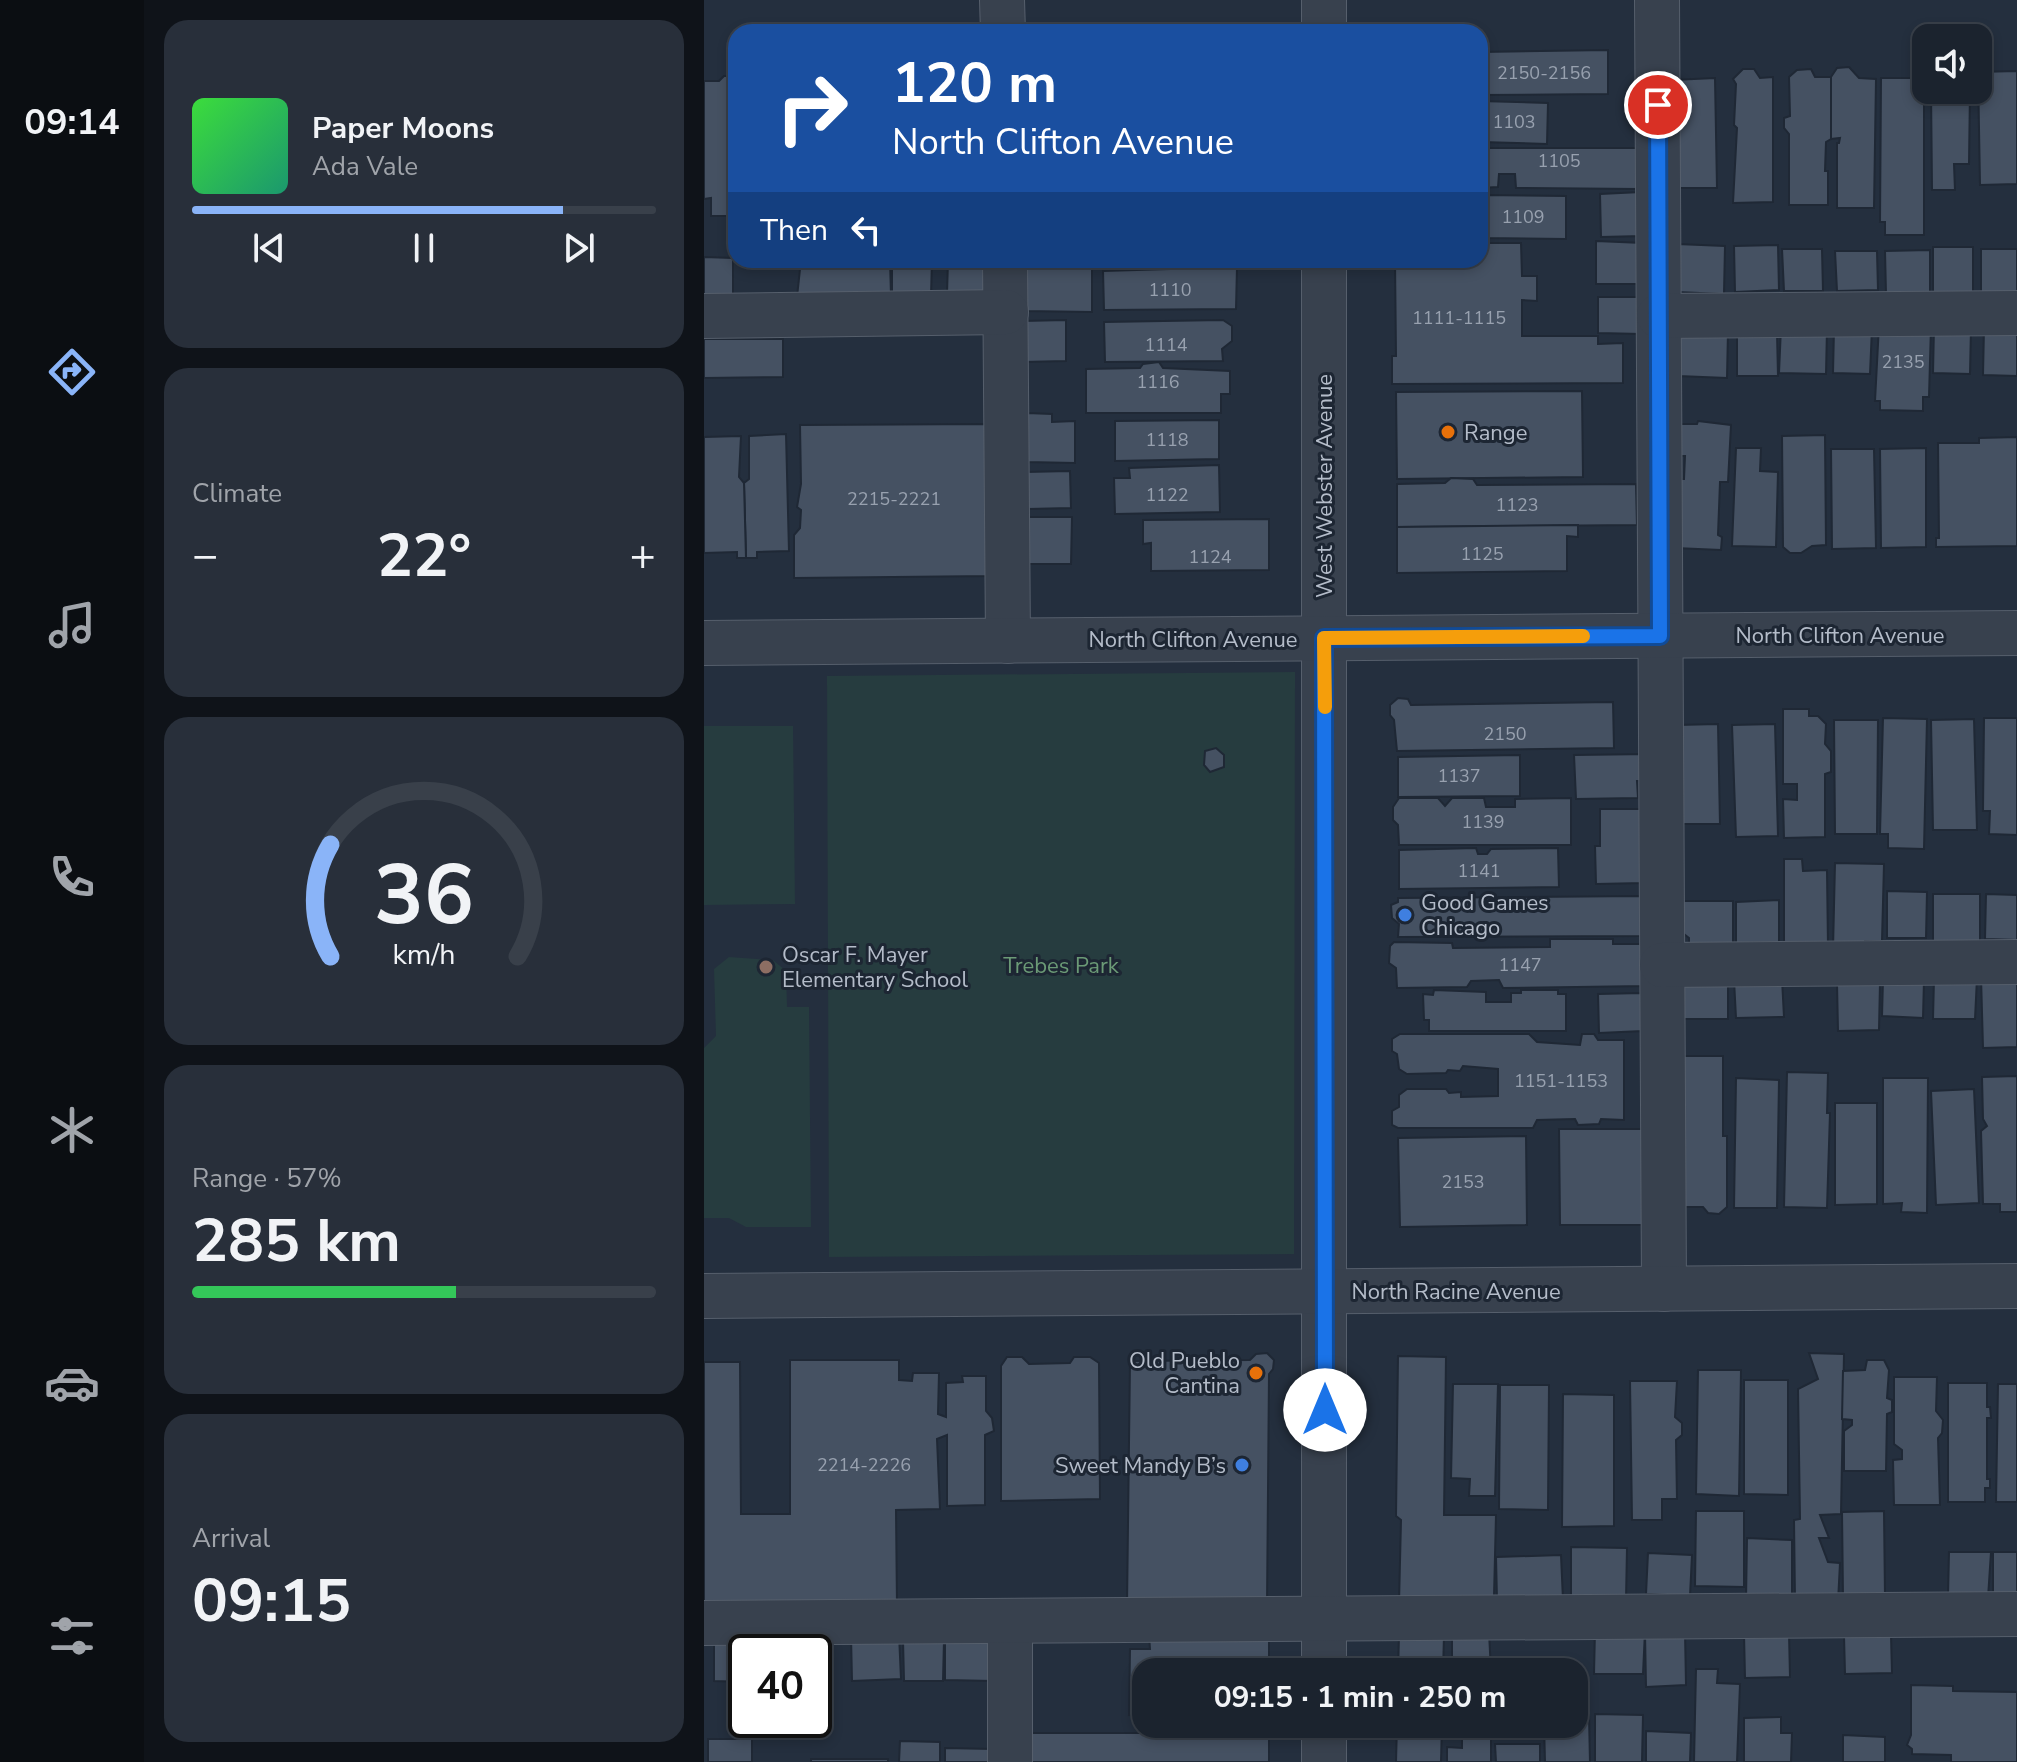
<!DOCTYPE html>
<meta charset="utf-8">
<style>
body{margin:0;font-family:"Nunito Sans",sans-serif;background:#282f3a;color:#f1f3f6;height:100vh;display:flex;flex-direction:column;font-size:30px;white-space:nowrap}
*{box-sizing:border-box;margin:0}
p{font-size:26px;color:#a0a4aa}
.icon{flex:none;width:44px;height:44px;fill:none;stroke:currentColor;stroke-width:2;stroke-linecap:round;stroke-linejoin:round}
.map{position:relative;flex:1;overflow:hidden}
.drawer{display:flex;flex-direction:column;gap:20px;padding:20px;background:#0f1319;width:560px}
.drawer>*{flex:none}
.banner{position:absolute;left:24px;top:24px;width:760px;height:244px;border-radius:24px;box-shadow:0 4px 12px #0003,0 0 0 2px #39404a;background:#1a4fa0;color:#fff;overflow:hidden}
.fabs{position:absolute;left:1208px;top:24px;display:grid;gap:16px}
.fabs a{display:grid;place-items:center;width:80px;height:80px;border-radius:16px;background:#1b232e;box-shadow:0 4px 12px #0003,0 0 0 2px #39404a;font-size:40px}
.speed{position:absolute;left:24px;top:1634px;display:flex;gap:16px;font-size:40px;font-weight:700;text-align:center}
.speed>*{display:grid;place-content:center;width:104px;height:104px;border-radius:50%;background:#1b232e;box-shadow:0 4px 12px #0003,0 0 0 2px #39404a;line-height:1}
.speed .limit{border:4px solid #111;border-radius:12px;background:#fff;color:#111}
.pin{position:absolute;display:grid;place-items:center;width:68px;height:68px;color:#fff;margin:-34px;border:4px solid #fff;border-radius:50%;box-shadow:0 2px 8px #0007}
.me{position:absolute;width:88px;margin:-44px;rotate:0deg;stroke-linejoin:round;filter:drop-shadow(0 0 6px #0008)}
.turn{display:flex;align-items:center;gap:28px;height:168px;padding:0 32px;font-size:36px}
.turn .icon{width:104px;height:104px;stroke-width:2.5}
.turn b{display:block;font-size:56px;line-height:68px}
.then{display:flex;align-items:center;height:76px;padding:0 32px;background:#0003;gap:16px;font-size:30px}
.big{font-size:60px;font-weight:700;line-height:1.1}
.drawer .tile{flex:1;display:flex;flex-direction:column;justify-content:center;gap:12px;min-width:0;padding:0 28px;border-radius:24px;background:#282f3a}
.drawer .dial{align-items:center;gap:0}
.dial svg{height:208px;overflow:visible;fill:none;stroke:#39404a;stroke-width:7;stroke-linecap:round;text-anchor:middle}
.dial text{fill:#f1f3f6;stroke:none}
.song{display:flex;align-items:center;gap:24px}
.cover{width:96px;height:96px;border-radius:12px;background:linear-gradient(135deg,hsl(120 70% 55%),hsl(160 70% 35%))}
.played{height:8px;border-radius:4px;background:linear-gradient(90deg,#8ab4f8 80%,#39404a 80%)}
.keys{display:flex;justify-content:space-around;direction:ltr}
.heat{display:flex;justify-content:space-between;align-items:center;font-size:44px;direction:ltr}
.charge{height:12px;border-radius:6px;background:linear-gradient(90deg,#34c759 57%,#39404a 0)}
.trip{position:absolute;left:428px;top:1658px;width:456px;height:80px;border-radius:24px;background:#1b232e;box-shadow:0 4px 12px #0003,0 0 0 2px #39404a;font-weight:700;line-height:80px;text-align:center}
main{display:flex;flex:1;min-height:0}
.tabs{display:flex;flex-direction:column;width:144px;justify-content:space-around;align-items:center;background:#0b0e12;color:#a0a4aa}
.tabs .icon{width:56px;height:56px}
.tabs .selected{color:#8ab4f8}
.tabs b{font-size:36px;color:#f1f3f6}
.map>svg:first-child{display:block}
.green{fill:#263c3f}
.building{fill:#455162;stroke:#1f2835;stroke-width:2}
.lines{fill:none;stroke-linecap:round;stroke-linejoin:round}
.minor-casing{stroke:#565f6c;stroke-width:46}
.minor{stroke:#38414e;stroke-width:44}
.route-casing{stroke:#114b97;stroke-width:20}
.route{stroke:#1a73e8;stroke-width:14}
.slow{stroke:#f59e0b;stroke-width:14}
.food-dot{fill:#e8710a;stroke:#1d2633;stroke-width:3}
.shop-dot{fill:#3f7fe0;stroke:#1d2633;stroke-width:3}
.education-dot{fill:#8d6e63;stroke:#1d2633;stroke-width:3}
.labels{text-anchor:middle;stroke-width:6;stroke-linejoin:round;paint-order:stroke}
.number-label{font-size:18px;fill:#98a1af}
.poi-label{font-size:22px;fill:#b4bcc9;stroke:#1d2633;text-anchor:start}
.street-label{font-size:22px;fill:#b4bcc9;stroke:#1d2633}
.park-label{font-size:22px;fill:#6b9a76;stroke:#1d2633}
</style>
<main>
<nav class="tabs">
<b>09:14</b>
<svg class="icon selected" aria-label="directions" viewBox="0 0 24 24"><path d="M12 3l9 9-9 9-9-9zM9 14v-3h6M13 9l2 2-2 2"/></svg>
<svg class="icon" aria-label="music" viewBox="0 0 24 24"><path d="M9 18V5l10-2v13"/><circle cx="6" cy="18" r="3"/><circle cx="16" cy="16" r="3"/></svg>
<svg class="icon" aria-label="phone" viewBox="0 0 24 24"><path d="M5 4h4l2 5-3 2q2 4 5 5l2-3 5 2v4C11 20 4 13 5 4z"/></svg>
<svg class="icon" aria-label="climate" viewBox="0 0 24 24"><path d="M12 3v18M4 7l16 10M4 17L20 7"/></svg>
<svg class="icon" aria-label="car" viewBox="0 0 24 24"><path d="M5 17H2v-5l4-1 3-4h7l3 4 3 1v5h-3M9 17h6M6 11h13"/><circle cx="7" cy="17" r="2"/><circle cx="17" cy="17" r="2"/></svg>
<svg class="icon" aria-label="filters" viewBox="0 0 24 24"><path d="M4 7h16M4 17h16"/><circle cx="9" cy="7" r="2"/><circle cx="15" cy="17" r="2"/></svg>
</nav>
<section class="drawer">
<div class="tile">
<div class="song"><i class="cover"></i><div><b>Paper Moons</b><p>Ada Vale</p></div></div>
<div class="played"></div>
<div class="keys"><svg class="icon" aria-label="previous" viewBox="0 0 24 24"><path d="M18 5L8 12l10 7zM5 5v14"/></svg><svg class="icon" aria-label="pause" viewBox="0 0 24 24"><path d="M8 5v14M16 5v14"/></svg><svg class="icon" aria-label="next" viewBox="0 0 24 24"><path d="M6 5l10 7-10 7zM19 5v14"/></svg></div>
</div>
<div class="tile"><p>Climate</p>
<div class="heat"><a>−</a><b class="big">22°</b><a>+</a></div>
</div>
<div class="tile dial"><svg viewBox="0 0 100 80">
<path d="M14 69A42 42 0 1 1 86 69"/>
<path d="M14 69A42 42 0 0 1 14 26" stroke="#8ab4f8"/>
<text x="50" y="56" font-size="32" font-weight="700">36</text>
<text x="50" y="72" font-size="11">km/h</text>
</svg></div>
<div class="tile"><p>Range · 57%</p><b class="big">285 km</b><div class="charge"></div></div>
<div class="tile"><p>Arrival</p><b class="big">09:15</b></div>
</section>
<div class="map">
<svg width="1313" height="1762" viewBox="0 0 1313 1762">
<rect width="100%" height="100%" fill="#242f3e"/>
<g class="green">
<path d="M591,672L590,1254L125,1257L123,676Z"/>
<path d="M0,726H89L91,904L0,905Z"/>
<path d="M25,957L69,960L82,971L83,1007H105L107,1227H42L25,1218H0V1048L12,1036L10,969Z"/>
</g>
<g class="building">
<path d="M904,50V94L776,95V52Z"/>
<path d="M1145,67L1155,78L1172,79L1170,208H1133V143H1135L1136,138L1127,139V77L1133,68Z"/>
<path d="M1039,69H1050L1056,78L1069,77V202L1029,203L1033,128L1030,125L1032,84L1029,79Z"/>
<path d="M1107,69L1111,77H1127V139L1122,142L1121,171H1124V205H1085V134L1080,128V118L1086,116L1085,77L1093,70Z"/>
<path d="M1313,71V184L1276,185L1274,72Z"/>
<path d="M20,76H32V216H7V198L0,199V81H15Z"/>
<path d="M1011,78L1013,188H970L969,80Z"/>
<path d="M1177,78H1220V235H1181V222H1176Z"/>
<path d="M1227,90H1266L1265,164H1250L1251,190H1228Z"/>
<path d="M776,101L844,103L843,144L776,142Z"/>
<path d="M776,148H934V189L812,188L811,174H795L794,187L776,188Z"/>
<path d="M937,192L939,236L897,237L896,194Z"/>
<path d="M776,195L862,196V239L776,238Z"/>
<path d="M892,241L939,243L938,284H892Z"/>
<path d="M776,243H817L818,276H833V301L818,300V336H894V344L919,343V383L688,384V356H692L691,260H776Z"/>
<path d="M973,244L1021,246L1020,294L972,292Z"/>
<path d="M1074,245L1075,290L1031,292L1030,246Z"/>
<path d="M1229,247H1269V293L1229,292Z"/>
<path d="M1078,249H1118L1119,291H1080Z"/>
<path d="M1277,249H1313V293L1277,292Z"/>
<path d="M1226,250V293L1182,294L1181,251Z"/>
<path d="M1131,251H1173L1174,290L1133,291Z"/>
<path d="M0,257L29,258V298H0Z"/>
<path d="M97,260H186L187,296L93,297Z"/>
<path d="M188,260H228L227,296L188,295Z"/>
<path d="M244,260H286V295L243,294Z"/>
<path d="M319,260H355V268L319,266Z"/>
<path d="M429,260H533V263Z"/>
<path d="M319,266L388,268V312L319,311Z"/>
<path d="M533,267L532,309L400,310L399,271Z"/>
<path d="M894,297H937V334L894,333Z"/>
<path d="M362,320V361L319,362L318,321Z"/>
<path d="M519,320L528,326V341L518,349L519,361L401,362L400,322Z"/>
<path d="M1175,325L1227,326L1225,397H1219V411L1176,410V401H1171Z"/>
<path d="M1230,326L1267,328L1266,374L1229,373Z"/>
<path d="M1077,327L1123,329L1122,374L1075,373Z"/>
<path d="M1280,327H1313V376L1279,375Z"/>
<path d="M1130,328H1168L1166,374L1129,373Z"/>
<path d="M976,329L1024,331L1023,378L974,376Z"/>
<path d="M1033,332H1073L1074,376H1033Z"/>
<path d="M0,339H79V377L0,378Z"/>
<path d="M455,362L459,368L526,371V394H517V413H382V369L436,368L439,364Z"/>
<path d="M878,391L879,477L693,479L692,392Z"/>
<path d="M323,413L348,414V422L371,421V463L322,462Z"/>
<path d="M515,420V459L411,461V421Z"/>
<path d="M994,421L1027,425L1024,482H1016L1014,535L1018,537L1017,550L971,548L975,479H980L981,456H974V424H993Z"/>
<path d="M287,424L288,576L90,578V535L96,528L97,510L93,507L97,484L96,425Z"/>
<path d="M82,434L85,551L53,552V558H42L40,483L45,479V436Z"/>
<path d="M1121,435L1122,545L1108,546L1097,553H1086L1079,547L1078,436Z"/>
<path d="M37,436L35,477L40,483L42,558H33V552L0,553V437Z"/>
<path d="M1313,437V546L1232,547V538H1235L1234,443H1275V438Z"/>
<path d="M1032,448H1057L1056,471L1074,472L1072,547L1028,546Z"/>
<path d="M1222,448V547L1177,548L1176,449Z"/>
<path d="M1127,449H1170L1172,548L1128,549Z"/>
<path d="M515,465L516,512L411,514L410,478H426L425,468Z"/>
<path d="M366,471L367,508L324,509L321,472Z"/>
<path d="M747,478L769,479L773,485L932,484L933,525L693,527V484L741,483Z"/>
<path d="M324,517H368L367,564H323Z"/>
<path d="M565,519V570L447,571V543L439,544V520Z"/>
<path d="M874,525V537L863,536V571L693,573V527Z"/>
<path d="M694,698L704,699L707,705L909,702L910,748L693,751L690,720L686,715V705Z"/>
<path d="M1079,709H1105V716H1114L1122,724L1121,744L1127,751V772L1121,774V837L1080,838L1079,799L1093,800V784H1079Z"/>
<path d="M1179,718L1223,719L1220,849L1184,848V834H1176Z"/>
<path d="M1280,718H1313V835L1285,834L1286,811H1279Z"/>
<path d="M1270,719L1273,830H1229L1227,720Z"/>
<path d="M1130,720H1174L1173,834H1131Z"/>
<path d="M1014,724L1016,824H974L973,725Z"/>
<path d="M1071,724L1074,836L1032,837L1028,725Z"/>
<path d="M512,748L520,755V767L506,772L500,765L501,751Z"/>
<path d="M946,754V781H933L934,798L872,799L870,755Z"/>
<path d="M816,755V796L694,797V757Z"/>
<path d="M695,798H734L741,806L748,798H780L782,807H811V799L867,798V845H695L694,825L689,820V807Z"/>
<path d="M896,809H939L940,883L892,884L891,846H896Z"/>
<path d="M772,848L774,854H783L787,849L854,848L855,887L695,889V850Z"/>
<path d="M1080,859H1098L1099,871L1123,870L1124,947L1080,948Z"/>
<path d="M1131,863L1180,864L1178,941H1161L1160,949H1129Z"/>
<path d="M1183,891L1223,892L1222,938H1183Z"/>
<path d="M1229,894H1276V942L1229,941Z"/>
<path d="M1282,894L1313,895V940L1281,939Z"/>
<path d="M939,896V936L694,937L695,924L688,918L687,905L694,902V898Z"/>
<path d="M1075,900V942L1032,943V902Z"/>
<path d="M972,901H1029V944L985,945V938L971,927Z"/>
<path d="M846,939H909V944H942V986L799,988L795,980L767,981L763,987L693,988L692,968L685,963L686,946L690,942L748,943L749,948L846,947Z"/>
<path d="M1313,976V1047L1279,1048L1277,977Z"/>
<path d="M1230,978H1273L1271,1019H1229Z"/>
<path d="M1078,979L1080,1017L1032,1018L1030,980Z"/>
<path d="M1179,979L1220,980L1219,1018L1178,1016Z"/>
<rect x="980" y="980" width="44" height="39"/>
<path d="M1133,983H1176L1175,1030L1134,1031Z"/>
<path d="M730,990L782,992V1002H807V993H817V990H854V994H862V1031H725V1020H720L719,994L729,995Z"/>
<path d="M938,993L939,1031L895,1033L894,994Z"/>
<path d="M696,1034H825L833,1042L876,1045L878,1034H890L894,1040H920V1120L897,1119L895,1124L874,1125L871,1119L833,1120L829,1128H694L688,1125V1111L695,1107V1095L703,1089H742L745,1093L757,1092V1097L794,1096V1069L759,1066L756,1071L744,1070L742,1073L703,1074L695,1069L693,1054L688,1051V1039Z"/>
<path d="M975,1056H1019V1136H1023V1207L1015,1214L1004,1213L999,1207H976Z"/>
<path d="M1083,1072L1124,1073L1123,1113H1126L1123,1208L1080,1207Z"/>
<path d="M1313,1076V1212H1296V1204H1279L1277,1131L1283,1126L1279,1119L1278,1077Z"/>
<path d="M1032,1078L1075,1080L1073,1208H1030Z"/>
<path d="M1179,1078H1224L1223,1213L1197,1212L1198,1203L1179,1204Z"/>
<path d="M1270,1089L1275,1203L1232,1205L1227,1091Z"/>
<path d="M1131,1103H1173V1204L1131,1205Z"/>
<path d="M855,1129H943L945,1225H856Z"/>
<path d="M822,1136L823,1225L696,1227L694,1138Z"/>
<path d="M563,1353L570,1360L569,1369L565,1374L563,1606H423L426,1361L546,1360L552,1354Z"/>
<path d="M1105,1353L1140,1354L1137,1514L1116,1515L1125,1538H1115L1124,1562L1136,1563L1134,1602H1091L1090,1520L1096,1519L1094,1389L1114,1379Z"/>
<path d="M694,1356L742,1357L740,1515H792L790,1597L695,1603L697,1520L692,1516Z"/>
<path d="M303,1357H318L325,1364L366,1363L370,1357H386L395,1363L396,1499L297,1501V1366Z"/>
<path d="M86,1360H195V1380L208,1381L209,1373H235L234,1414L242,1417V1383L259,1382L258,1376H282V1411L288,1418L290,1431L281,1435V1505L243,1506V1435L233,1439L236,1509L192,1510L193,1605L0,1606V1362H36L37,1514H86Z"/>
<path d="M1163,1360H1180L1185,1370L1183,1398L1188,1400V1412L1183,1414L1182,1471H1140V1431L1148,1425V1420L1138,1419L1139,1371L1161,1370Z"/>
<path d="M994,1370H1037L1035,1496L992,1494Z"/>
<path d="M1190,1377H1233L1232,1411L1239,1420L1238,1433L1234,1438L1236,1505H1190L1189,1460L1198,1459V1450L1190,1444Z"/>
<path d="M1040,1380H1084V1495L1040,1494Z"/>
<path d="M926,1381H973L971,1417L978,1423V1435L972,1440L973,1499H958V1520H928Z"/>
<path d="M1244,1383H1283V1407H1286L1287,1418H1283V1479H1286V1488H1281V1502H1244Z"/>
<path d="M749,1384H794L791,1496H765L766,1479L747,1478Z"/>
<path d="M1294,1384H1313V1502H1292Z"/>
<path d="M796,1385H845L844,1510L795,1509Z"/>
<path d="M859,1394L910,1395V1526L858,1527Z"/>
<path d="M992,1511H1040V1587L991,1586Z"/>
<path d="M1180,1511L1181,1596L1139,1597L1138,1512Z"/>
<path d="M1043,1538L1088,1540V1601L1042,1600Z"/>
<path d="M867,1547L923,1548L922,1600L867,1599Z"/>
<path d="M1245,1552H1287L1284,1598L1244,1596Z"/>
<rect x="1289" y="1552" width="24" height="44"/>
<path d="M944,1553L988,1555L986,1596L942,1594Z"/>
<path d="M857,1555L859,1600L793,1601L792,1557Z"/>
<path d="M891,1629L941,1631L939,1674H890Z"/>
<path d="M981,1631L982,1685L942,1687L941,1633Z"/>
<path d="M785,1632L787,1672H748V1633Z"/>
<path d="M1085,1633L1086,1677L1041,1678L1040,1634Z"/>
<path d="M195,1634L197,1679L148,1681L147,1636Z"/>
<path d="M288,1635L289,1681L241,1680V1636Z"/>
<path d="M445,1635H565V1672H442V1716L425,1715L426,1649H446Z"/>
<path d="M695,1635H740L739,1672H694Z"/>
<path d="M1187,1635L1188,1673L1141,1674L1140,1636Z"/>
<path d="M103,1636L104,1652H53L52,1640Z"/>
<path d="M10,1639L42,1640V1682L10,1681Z"/>
<path d="M199,1640H240L239,1681H200Z"/>
<path d="M992,1669H1014L1013,1683L1036,1684L1033,1762H990Z"/>
<path d="M1207,1685L1249,1686V1691L1313,1692V1762H1247V1755L1208,1754V1749L1203,1745L1207,1735Z"/>
<path d="M891,1714L939,1715L938,1762H891Z"/>
<path d="M870,1715H885L886,1762H841L840,1724H870Z"/>
<path d="M1077,1717V1733H1088L1087,1762H1040V1718Z"/>
<path d="M445,1724H565V1733L445,1734Z"/>
<path d="M693,1724H738L737,1762H692Z"/>
<path d="M758,1724H787V1762H743V1747L758,1748Z"/>
<path d="M942,1731L987,1733L986,1762H942Z"/>
<rect x="321" y="1733" width="244" height="29"/>
<path d="M1139,1735L1181,1737V1762H1139Z"/>
<rect x="4" y="1739" width="44" height="23"/>
<path d="M196,1741L236,1742V1762H195Z"/>
<path d="M791,1744H836V1762H792Z"/>
<path d="M241,1748L289,1749V1762H241Z"/>
<rect x="107" y="1759" width="77" height="3"/>
</g>
<g class="lines">
<defs>
<g id="minor">
<path d="M298,0L299,32"/>
<path d="M620,0V32"/>
<path d="M953,0L960,1289"/>
<path d="M301,260L304,641"/>
<path d="M620,260V1672"/>
<path d="M0,316L302,312"/>
<path d="M955,316L1313,313"/>
<path d="M0,643L1313,633"/>
<path d="M958,965L1313,962"/>
<path d="M0,1296L1313,1286"/>
<path d="M306,1621V1762"/>
<path d="M0,1623L1313,1614"/>
<path d="M620,1762V1724"/>
</g>
</defs>
<use href="#minor" class="minor-casing"/>
<use href="#minor" class="minor"/>
</g>
<g class="lines">
<defs>
<path id="route" d="M621,1410L620,638L956,636L954,105"/>
</defs>
<use href="#route" class="route-casing"/>
<use href="#route" class="route"/>
<path class="slow" d="M621,707L620,638L879,636"/>
</g>
<g class="food-dot">
<circle cx="744" cy="432" r="8"/>
<circle cx="552" cy="1373" r="8"/>
</g>
<g class="shop-dot">
<circle cx="701" cy="915" r="8"/>
<circle cx="538" cy="1465" r="8"/>
</g>
<circle class="education-dot" cx="62" cy="967" r="8"/>
<g class="labels">
<g class="number-label">
<text x="840" y="79">2150-2156</text>
<text x="810" y="128">1103</text>
<text x="855" y="167">1105</text>
<text x="819" y="223">1109</text>
<text x="466" y="296">1110</text>
<text x="755" y="324">1111-1115</text>
<text x="462" y="351">1114</text>
<text x="1199" y="368">2135</text>
<text x="454" y="388">1116</text>
<text x="463" y="446">1118</text>
<text x="463" y="501">1122</text>
<text x="190" y="505">2215-2221</text>
<text x="813" y="511">1123</text>
<text x="778" y="560">1125</text>
<text x="506" y="563">1124</text>
<text x="801" y="740">2150</text>
<text x="755" y="782">1137</text>
<text x="779" y="828">1139</text>
<text x="775" y="877">1141</text>
<text x="816" y="971">1147</text>
<text x="857" y="1087">1151-1153</text>
<text x="759" y="1188">2153</text>
<text x="160" y="1471">2214-2226</text>
</g>
<g class="poi-label">
<text x="760" y="440">Range</text>
<text x="717" y="910">Good Games<tspan x="717" dy="25">Chicago</tspan></text>
<text x="78" y="962">Oscar F. Mayer<tspan x="78" dy="25">Elementary School</tspan></text>
<text x="536" y="1368" text-anchor="end">Old Pueblo<tspan x="536" dy="25">Cantina</tspan></text>
<text x="522" y="1473" text-anchor="end">Sweet Mandy B’s</text>
</g>
<g class="street-label">
<text transform="translate(620 486) rotate(-90)" y="8">West Webster Avenue</text>
<text x="1136" y="643">North Clifton Avenue</text>
<text x="489" y="647">North Clifton Avenue</text>
<text x="752" y="1299">North Racine Avenue</text>
</g>
<g class="park-label">
<text x="357" y="973">Trebes Park</text>
</g>
</g>
</svg>
<div class="fabs">
<a><svg class="icon" aria-label="sound" viewBox="0 0 24 24"><path d="M4 9h4l5-4v14l-5-4H4zM17 9q2 3 0 6"/></svg></a>
</div>
<div class="speed"><div class="limit">40</div></div>
<div class="pin" style="left:954px;top:105px;background:#d93025"><svg class="icon" aria-label="arrive" viewBox="0 0 24 24"><path d="M6 21V4h12l-3 4 3 4H6"/></svg></div>
<svg class="me" style="left:621px;top:1410px" viewBox="-20 -20 40 40"><circle r="19" fill="#fff"/><path d="M0-13L10 11 0 6-10 11z" fill="#1a73e8"/></svg>
<div class="trip">09:15 · 1 min · 250 m</div>
<div class="banner">
<div class="turn"><svg class="icon" aria-label="right" viewBox="0 0 24 24"><path d="M7 20v-9h11M14 6l5 5-5 5"/></svg><div><b>120 m</b>North Clifton Avenue</div></div>
<div class="then">Then<svg class="icon" aria-label="left" viewBox="0 0 24 24"><path d="M17 20v-9H6M10 6l-5 5 5 5"/></svg></div>
</div>
</div>
</main>
